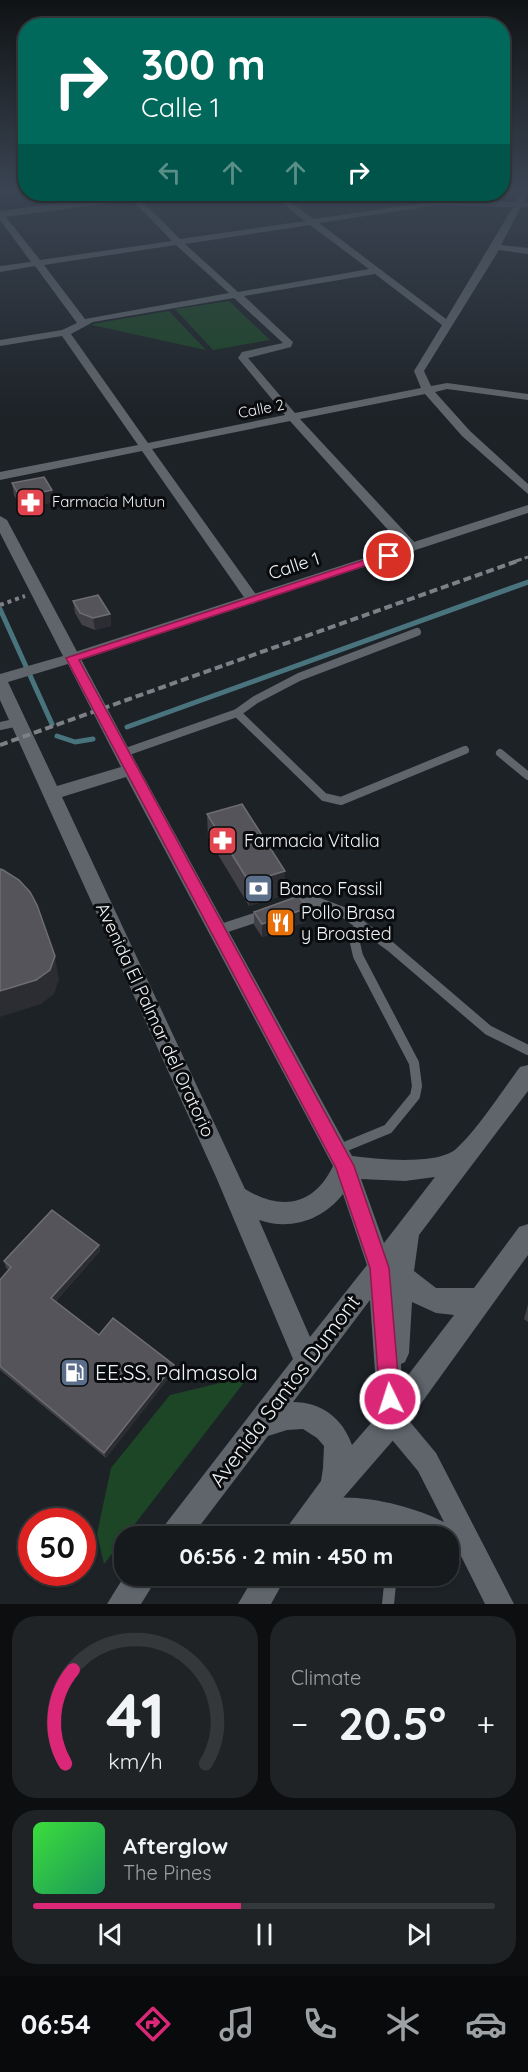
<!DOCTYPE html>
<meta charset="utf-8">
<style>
body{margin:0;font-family:Quicksand,sans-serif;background:#1f2326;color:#f1f3f6;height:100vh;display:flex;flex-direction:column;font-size:22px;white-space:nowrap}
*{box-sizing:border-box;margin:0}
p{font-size:20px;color:#9ea1a4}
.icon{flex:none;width:33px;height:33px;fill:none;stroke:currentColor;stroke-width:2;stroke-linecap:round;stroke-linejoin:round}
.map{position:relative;height:1604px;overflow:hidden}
.drawer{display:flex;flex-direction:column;gap:12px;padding:12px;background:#0c0e10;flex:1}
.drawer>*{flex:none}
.top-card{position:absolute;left:18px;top:18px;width:492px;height:183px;border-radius:24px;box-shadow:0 2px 4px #0004,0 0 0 2px #35383b;background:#00695c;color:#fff;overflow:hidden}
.speed{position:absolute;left:18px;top:1508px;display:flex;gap:12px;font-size:30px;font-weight:700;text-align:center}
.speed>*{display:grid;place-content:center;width:78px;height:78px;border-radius:50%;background:#161a1d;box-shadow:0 2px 4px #0004,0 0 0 2px #35383b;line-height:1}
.speed .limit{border:9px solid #d22;background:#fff;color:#111}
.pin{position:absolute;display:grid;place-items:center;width:51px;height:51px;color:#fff;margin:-26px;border:3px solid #fff;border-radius:50%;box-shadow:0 2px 6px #0007}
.me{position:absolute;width:66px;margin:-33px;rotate:356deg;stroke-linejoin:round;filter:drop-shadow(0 0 4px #0008)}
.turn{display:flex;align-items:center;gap:21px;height:126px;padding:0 24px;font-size:27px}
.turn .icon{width:78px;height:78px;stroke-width:2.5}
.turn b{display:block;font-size:42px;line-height:51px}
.lanes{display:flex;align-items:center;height:57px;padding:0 24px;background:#0003;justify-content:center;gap:30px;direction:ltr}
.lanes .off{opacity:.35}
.big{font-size:45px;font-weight:700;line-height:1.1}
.drawer .widget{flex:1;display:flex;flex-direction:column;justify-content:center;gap:9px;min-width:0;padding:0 21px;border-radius:24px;background:#1f2326}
.drawer .dial{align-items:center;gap:0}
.dial svg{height:156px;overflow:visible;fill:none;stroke:#35383b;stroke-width:7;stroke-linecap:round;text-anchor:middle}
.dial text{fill:#f1f3f6;stroke:none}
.song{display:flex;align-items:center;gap:18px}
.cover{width:72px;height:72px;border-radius:9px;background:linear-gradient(135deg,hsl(120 70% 55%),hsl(150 70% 35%))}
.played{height:6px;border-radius:3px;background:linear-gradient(90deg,#db2777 45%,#35383b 45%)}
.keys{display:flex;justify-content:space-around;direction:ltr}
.heat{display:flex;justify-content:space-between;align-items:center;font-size:33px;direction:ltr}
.drawer .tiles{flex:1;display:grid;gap:12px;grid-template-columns:1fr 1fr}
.widget:last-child{grid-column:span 2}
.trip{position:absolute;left:114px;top:1526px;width:345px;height:60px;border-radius:24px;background:#161a1d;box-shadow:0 2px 4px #0004,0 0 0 2px #35383b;font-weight:700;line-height:60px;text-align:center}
.tab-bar{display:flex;height:96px;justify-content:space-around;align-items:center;background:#090a0c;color:#9ea1a4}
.tab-bar .icon{width:42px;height:42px}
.tab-bar .selected{color:#db2777}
.tab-bar b{font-size:27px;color:#f1f3f6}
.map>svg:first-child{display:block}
.green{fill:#1c4626}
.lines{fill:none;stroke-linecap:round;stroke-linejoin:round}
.stream{stroke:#49747e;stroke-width:5}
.path{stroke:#7e8287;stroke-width:4;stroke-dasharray:4 4;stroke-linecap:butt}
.service-far2{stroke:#5f656b;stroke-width:8}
.service-far1{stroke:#5f656b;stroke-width:10}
.service{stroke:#5f656b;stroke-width:12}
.minor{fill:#5f656b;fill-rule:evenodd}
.tertiary{fill:#5f656b;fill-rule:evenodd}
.secondary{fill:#5f656b;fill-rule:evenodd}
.rail-far1{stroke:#7d8186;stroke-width:3;stroke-dasharray:6 3;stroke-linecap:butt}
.rail{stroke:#7d8186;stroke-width:4;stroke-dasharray:8 4;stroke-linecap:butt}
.wall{fill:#434148}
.shaded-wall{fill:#2c2d33}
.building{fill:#56545b;stroke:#6e6d73;stroke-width:1.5}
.route{fill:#db2777;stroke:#8e194d;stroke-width:1.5}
.labels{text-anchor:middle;stroke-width:6;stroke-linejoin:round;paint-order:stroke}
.far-street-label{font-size:15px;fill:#f0f3f7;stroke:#090b0d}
.far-poi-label{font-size:15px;fill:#f0f3f7;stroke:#090b0d;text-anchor:start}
.street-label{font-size:18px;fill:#f0f3f7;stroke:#090b0d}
.poi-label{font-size:18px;fill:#f0f3f7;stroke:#090b0d;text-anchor:start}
.near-poi-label{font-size:21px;fill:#f0f3f7;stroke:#090b0d;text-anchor:start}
.near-street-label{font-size:21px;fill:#f0f3f7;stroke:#090b0d}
</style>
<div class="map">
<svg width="528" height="1604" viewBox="0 0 528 1604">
<rect width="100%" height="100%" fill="#1d2227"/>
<g class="green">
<path d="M229,301L270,340L213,350L175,309Z"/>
<path d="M169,311L206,350L92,325V324Z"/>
<path d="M249,1376L104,1564L97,1534L111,1468L170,1395Z"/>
</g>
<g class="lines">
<g class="stream">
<path d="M0,609L52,724"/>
<path d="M127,727L528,582"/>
<path d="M57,736L75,742L93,739"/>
</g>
<path class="path" d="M0,605L25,596"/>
<g class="service-far2">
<path d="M237,713L324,797L341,801L465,750"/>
<path d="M0,726L19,722"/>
<path d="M123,753L237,713L255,700L299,677L417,632"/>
<path d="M500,753L528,776"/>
</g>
<g class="service-far1">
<path d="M293,906L314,901L343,912L391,947L488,1030L528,1050"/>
<path d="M218,930L264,915"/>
<path d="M337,1150L388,1129L415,1096L417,1086L414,1063L358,956L355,943L359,924"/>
</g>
<path class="service" d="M388,1604L391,1575"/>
<g class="minor">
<path d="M523,189H528L524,202L528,203V207H521L501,245L528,248V254L499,250L424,371L431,386L447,383L528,394V400L447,389L435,392L470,431L528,484V494L462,436L425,394L300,419L417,545L418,548L412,552L407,551L290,421L152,449L260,600L253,604L248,603L142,451L0,480V472L138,445L62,336L0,346V340L62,330L77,323L35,266L0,272V266L31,262L0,220V211L127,194H161L140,199L180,239L305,221L271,194H279L314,219L438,201L516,202ZM132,200L172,241L40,260L6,217ZM438,205L513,207L446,319L319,223ZM310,225L369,269L238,292L185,244ZM176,245L229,293L85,319L44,265ZM375,274L442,325L414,371L421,388L295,413L248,358L291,347L293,342L244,296ZM234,298L283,343L242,352L238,358L285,415L148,443L71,334L93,322Z"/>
<path d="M392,1407L401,1411L436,1453L514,1604H485L454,1542L448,1547V1536H415L364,1526H314L305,1522L301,1513L305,1504C343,1488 409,1504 444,1522L418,1471L383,1429L379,1420L383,1411Z"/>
</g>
<path class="tertiary" d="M528,505V513L78,661H66L64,658L66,655Z"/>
<g class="secondary">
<path d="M0,516L7,520L140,770L352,1156C376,1159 439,1166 457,1148C477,1130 502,1091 520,1067L528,1065V1091L419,1235L414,1271L436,1288H474L519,1227L528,1224V1255L402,1430L343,1498L316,1536H283L288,1526L321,1481L323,1468L324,1446L317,1438L303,1429L287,1430L268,1436L192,1536H159L164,1526L293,1359L216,1177L0,700V674L63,656L0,533ZM68,664L121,767L57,786L8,682ZM126,777L333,1166C314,1206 281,1211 245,1189L62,797ZM435,1177L384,1243L361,1179L405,1181ZM343,1194L367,1265L310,1337L259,1220C290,1231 323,1220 343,1194ZM370,1300L378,1415L352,1445C343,1419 322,1402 293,1402ZM412,1302L436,1313L454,1315L402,1383L401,1364L405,1362L409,1353Z"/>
<path d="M125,1575H159L141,1604H107Z"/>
<path d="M255,1575H287L271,1604H238Z"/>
</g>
<path class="rail-far1" d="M516,561L528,557"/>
<path class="rail" d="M0,745L520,560"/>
</g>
<g class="wall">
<path d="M12,483L52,490L54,502L22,509L14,495Z"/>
<path d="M73,601L110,614L111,626L95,630L82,625L75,613Z"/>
<path d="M207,814L284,895L249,906L208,838Z"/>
<path d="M254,912L306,922L262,937L254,925Z"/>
<path d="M99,1245L100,1251L56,1301L99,1335L174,1365V1371L106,1458L0,1370V1280L9,1270L6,1268L4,1261Z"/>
<path d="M528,1304V1322L524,1319Z"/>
</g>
<g class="shaded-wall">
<path d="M52,490L54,502L22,509L20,497Z"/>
<path d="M110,614L111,626L95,630L93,618Z"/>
<path d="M285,871L284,895L249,906V882Z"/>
<path d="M307,908L306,922L262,937V924Z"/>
<path d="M55,956L59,980L54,994L41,1004L0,1017V991Z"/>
<path d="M99,1245L100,1251L53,1304L51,1298Z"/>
<path d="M174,1365V1371L106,1458L104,1453Z"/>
</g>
<g class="building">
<path d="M44,477L52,490L20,497L12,483Z"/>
<path d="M98,595L110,614L93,618L80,613L73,601Z"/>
<path d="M242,804L285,871L249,882L207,814Z"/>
<path d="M0,869L3,870L19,880L30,892L37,905L55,956L50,970L36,980L0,991Z"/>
<path d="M299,896L307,908L262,924L254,912Z"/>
<path d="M52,1210L99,1245L51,1298L99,1335L113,1318L174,1365L104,1453L0,1366V1280L11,1267L4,1261Z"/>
</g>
<linearGradient id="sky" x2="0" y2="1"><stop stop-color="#101315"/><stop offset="0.46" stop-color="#3a4452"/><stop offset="1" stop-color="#3a4452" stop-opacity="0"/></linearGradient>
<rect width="528" height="414" fill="url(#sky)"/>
<path class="route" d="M386,553L395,556L79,660L354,1166L389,1268L400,1399L397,1406L390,1409L383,1406L380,1399L370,1268L336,1168L66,658Z"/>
<defs>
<symbol id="pharmacy-square" viewBox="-11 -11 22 22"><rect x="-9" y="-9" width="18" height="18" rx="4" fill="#e0444e" stroke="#090b0d"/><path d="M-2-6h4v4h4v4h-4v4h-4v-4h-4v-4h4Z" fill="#fff"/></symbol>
<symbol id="bank-square" viewBox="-11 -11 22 22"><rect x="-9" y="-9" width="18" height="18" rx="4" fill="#5c6f8a" stroke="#090b0d"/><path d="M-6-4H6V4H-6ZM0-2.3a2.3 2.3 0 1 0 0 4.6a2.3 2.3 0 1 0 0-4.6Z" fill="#fff"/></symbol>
<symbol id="restaurant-square" viewBox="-11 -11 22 22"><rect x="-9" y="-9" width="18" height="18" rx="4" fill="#e8710a" stroke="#090b0d"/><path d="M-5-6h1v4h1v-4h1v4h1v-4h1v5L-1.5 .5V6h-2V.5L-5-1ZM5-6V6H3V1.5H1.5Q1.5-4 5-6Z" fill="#fff"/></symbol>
<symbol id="fuel-square" viewBox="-11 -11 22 22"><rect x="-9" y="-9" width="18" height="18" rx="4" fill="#5c6f8a" stroke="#090b0d"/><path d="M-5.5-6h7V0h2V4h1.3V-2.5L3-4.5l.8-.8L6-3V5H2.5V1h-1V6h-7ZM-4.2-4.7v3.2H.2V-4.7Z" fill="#fff"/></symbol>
</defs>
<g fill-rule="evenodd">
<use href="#pharmacy-square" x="14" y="486" width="33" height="33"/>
<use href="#pharmacy-square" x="206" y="824" width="33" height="33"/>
<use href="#bank-square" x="242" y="872" width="33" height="33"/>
<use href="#restaurant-square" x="264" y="906" width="33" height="33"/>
<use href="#fuel-square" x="58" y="1356" width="33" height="33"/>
</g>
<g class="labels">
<g class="far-street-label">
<text transform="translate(261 409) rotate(-11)" y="5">Calle 2</text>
</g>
<g class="far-poi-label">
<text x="52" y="507">Farmacia Mutun</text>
</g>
<g class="street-label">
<text transform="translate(294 566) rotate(-18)" y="6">Calle 1</text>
<text transform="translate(155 1020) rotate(65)" y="6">Avenida El Palmar del Oratorio</text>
</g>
<g class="poi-label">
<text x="244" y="847">Farmacia Vitalia</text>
<text x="279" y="895">Banco Fassil</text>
<text x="301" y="919">Pollo Brasa<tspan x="301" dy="21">y Broasted</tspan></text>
</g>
<g class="near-poi-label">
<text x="95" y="1380">EE.SS. Palmasola</text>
</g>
<g class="near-street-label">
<text transform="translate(285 1391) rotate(-53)" y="7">Avenida Santos Dumont</text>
</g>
</g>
</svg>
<div class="speed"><div class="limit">50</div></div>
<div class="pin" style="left:389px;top:556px;background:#d93025"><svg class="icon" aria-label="arrive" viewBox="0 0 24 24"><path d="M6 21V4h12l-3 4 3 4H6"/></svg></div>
<svg class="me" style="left:390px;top:1399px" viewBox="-20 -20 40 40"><circle r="17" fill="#db2777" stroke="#fff" stroke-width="3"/><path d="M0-11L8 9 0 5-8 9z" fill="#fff"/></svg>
<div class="trip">06:56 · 2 min · 450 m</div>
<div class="top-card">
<div class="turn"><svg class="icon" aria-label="right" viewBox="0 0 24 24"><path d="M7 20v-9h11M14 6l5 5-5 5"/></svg><div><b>300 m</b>Calle 1</div></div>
<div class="lanes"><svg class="icon off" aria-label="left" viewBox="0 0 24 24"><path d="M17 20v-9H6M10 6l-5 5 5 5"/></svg><svg class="icon off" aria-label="ahead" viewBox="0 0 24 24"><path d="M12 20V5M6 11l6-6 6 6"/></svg><svg class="icon off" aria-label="ahead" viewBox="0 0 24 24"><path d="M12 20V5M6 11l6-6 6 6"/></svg><svg class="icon" aria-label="right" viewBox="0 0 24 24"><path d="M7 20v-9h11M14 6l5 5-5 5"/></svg></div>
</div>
</div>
<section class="drawer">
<div class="tiles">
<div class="widget dial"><svg viewBox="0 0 100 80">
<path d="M14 69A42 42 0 1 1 86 69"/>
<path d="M14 69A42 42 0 0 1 18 21" stroke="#db2777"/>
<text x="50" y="56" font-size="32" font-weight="700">41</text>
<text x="50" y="72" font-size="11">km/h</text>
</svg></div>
<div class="widget"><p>Climate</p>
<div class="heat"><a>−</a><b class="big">20.5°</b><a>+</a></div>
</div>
<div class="widget">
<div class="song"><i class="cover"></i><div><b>Afterglow</b><p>The Pines</p></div></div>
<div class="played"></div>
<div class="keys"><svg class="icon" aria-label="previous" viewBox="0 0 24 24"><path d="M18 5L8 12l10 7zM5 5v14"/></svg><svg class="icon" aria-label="pause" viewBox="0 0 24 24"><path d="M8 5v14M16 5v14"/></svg><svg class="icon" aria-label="next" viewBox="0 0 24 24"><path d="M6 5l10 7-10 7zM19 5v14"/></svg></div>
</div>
</div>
</section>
<nav class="tab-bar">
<b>06:54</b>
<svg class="icon selected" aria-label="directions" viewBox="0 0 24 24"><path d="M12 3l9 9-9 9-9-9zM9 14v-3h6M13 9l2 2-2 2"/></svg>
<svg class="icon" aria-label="music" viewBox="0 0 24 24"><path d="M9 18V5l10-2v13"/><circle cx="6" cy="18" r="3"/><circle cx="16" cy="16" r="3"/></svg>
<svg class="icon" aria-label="phone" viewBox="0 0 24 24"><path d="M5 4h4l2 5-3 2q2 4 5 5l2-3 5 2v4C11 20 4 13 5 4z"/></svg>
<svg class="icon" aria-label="climate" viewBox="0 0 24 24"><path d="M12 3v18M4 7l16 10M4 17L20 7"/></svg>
<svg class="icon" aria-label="car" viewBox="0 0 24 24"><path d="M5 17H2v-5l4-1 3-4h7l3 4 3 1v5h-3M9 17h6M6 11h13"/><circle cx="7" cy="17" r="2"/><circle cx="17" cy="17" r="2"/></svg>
</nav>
